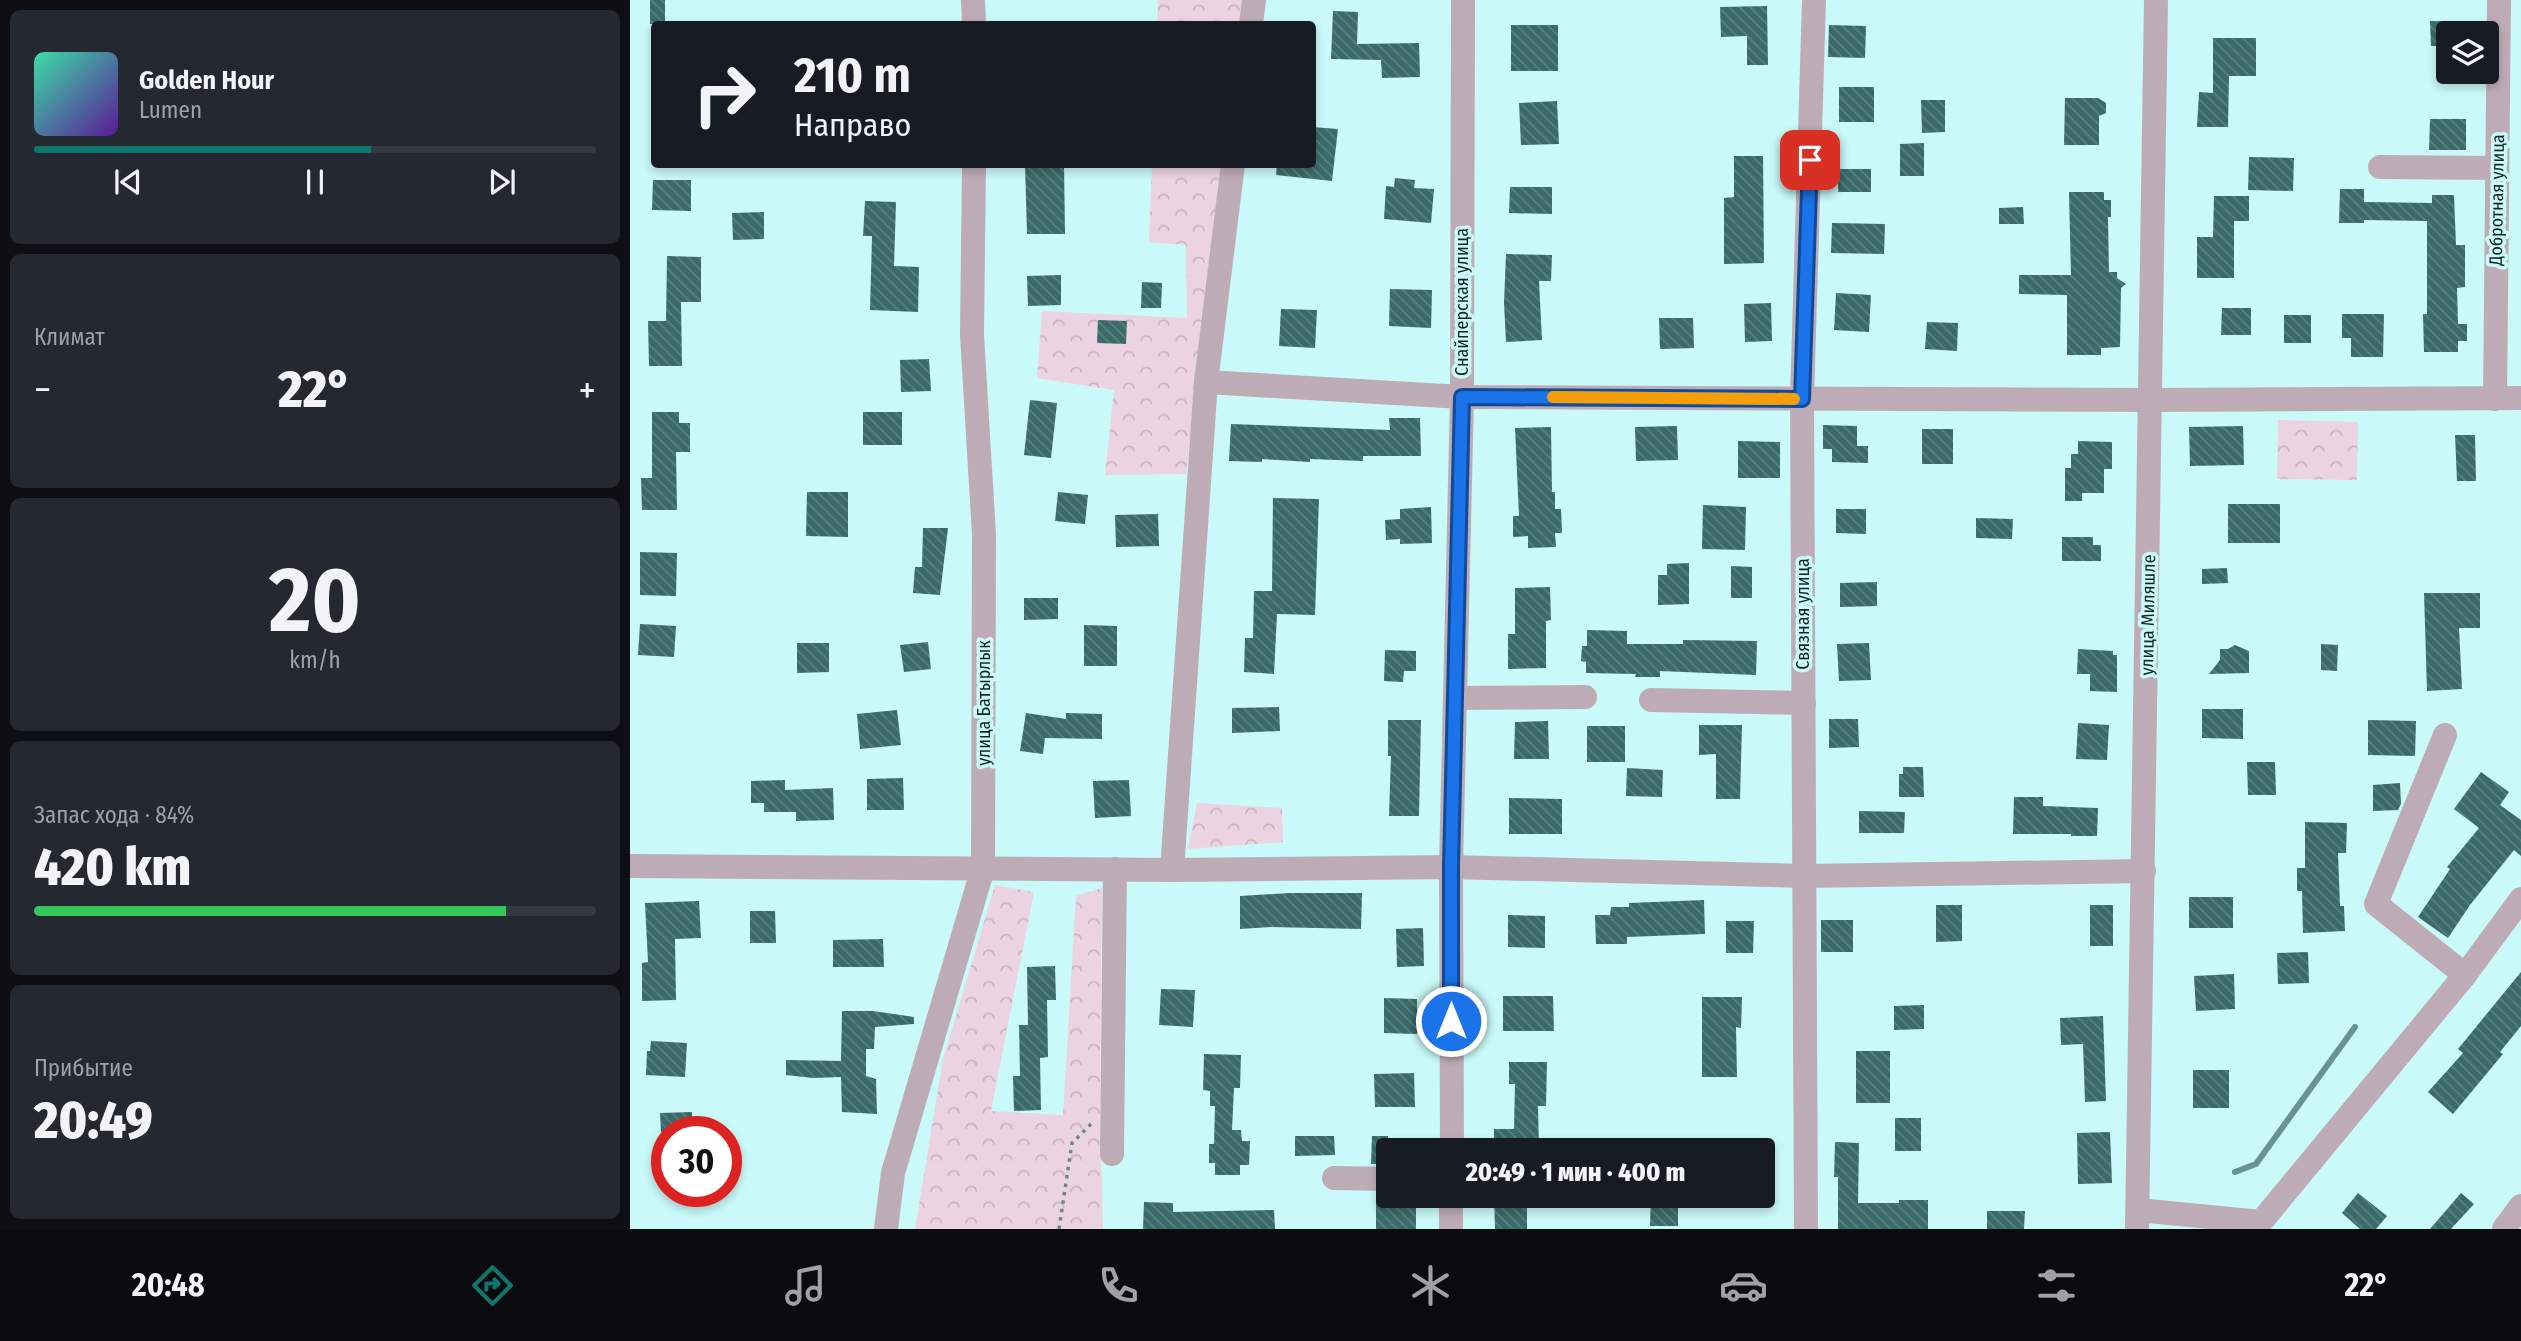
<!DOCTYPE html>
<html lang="ru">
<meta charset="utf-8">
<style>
body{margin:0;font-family:"Fira Sans Condensed",sans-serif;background:#242831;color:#f1f3f6;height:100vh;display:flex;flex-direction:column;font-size:26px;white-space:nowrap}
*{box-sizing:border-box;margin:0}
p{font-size:23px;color:#9ea1a6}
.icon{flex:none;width:38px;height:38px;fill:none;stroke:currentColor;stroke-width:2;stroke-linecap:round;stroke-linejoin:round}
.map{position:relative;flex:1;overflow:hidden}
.details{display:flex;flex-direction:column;gap:10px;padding:10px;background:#0d0f14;width:630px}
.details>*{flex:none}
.guide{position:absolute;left:21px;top:21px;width:665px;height:147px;border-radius:7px;box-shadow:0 4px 10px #0003;background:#171b24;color:#f1f3f6;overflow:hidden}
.controls{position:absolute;left:1806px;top:21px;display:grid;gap:14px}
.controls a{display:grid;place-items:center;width:63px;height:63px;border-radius:7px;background:#171b24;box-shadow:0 4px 10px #0003;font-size:35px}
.speed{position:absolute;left:21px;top:1116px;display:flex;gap:14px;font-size:35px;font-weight:700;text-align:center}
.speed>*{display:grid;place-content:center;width:91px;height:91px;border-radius:50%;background:#171b24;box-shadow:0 4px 10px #0003;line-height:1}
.speed .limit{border:10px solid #d22;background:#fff;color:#111}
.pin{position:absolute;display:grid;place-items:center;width:60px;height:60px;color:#fff;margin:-30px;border-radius:14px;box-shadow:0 4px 10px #0006}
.me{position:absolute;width:77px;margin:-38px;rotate:0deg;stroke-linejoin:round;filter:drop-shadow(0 0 5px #0008)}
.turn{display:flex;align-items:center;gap:24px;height:147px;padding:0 28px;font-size:32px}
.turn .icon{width:91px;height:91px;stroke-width:2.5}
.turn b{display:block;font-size:49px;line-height:60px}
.big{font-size:52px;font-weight:800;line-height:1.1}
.details .card{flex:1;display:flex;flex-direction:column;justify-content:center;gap:10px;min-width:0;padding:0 24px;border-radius:10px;background:#242831}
.details .dial{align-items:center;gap:0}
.dial b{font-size:91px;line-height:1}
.song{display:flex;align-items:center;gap:21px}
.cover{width:84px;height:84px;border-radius:10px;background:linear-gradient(135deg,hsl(160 70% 55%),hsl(270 70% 35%))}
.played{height:7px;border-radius:4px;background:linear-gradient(90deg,#0f766e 60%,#363941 60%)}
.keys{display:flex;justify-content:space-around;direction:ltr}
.heat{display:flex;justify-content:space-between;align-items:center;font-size:38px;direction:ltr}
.charge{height:10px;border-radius:5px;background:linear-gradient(90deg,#34c759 84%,#363941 0)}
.trip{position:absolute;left:746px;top:1138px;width:399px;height:70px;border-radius:7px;background:#171b24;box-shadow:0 4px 10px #0003;font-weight:800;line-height:70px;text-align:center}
.tabs{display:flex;height:112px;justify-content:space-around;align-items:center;background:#090b0e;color:#9ea1a6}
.tabs .icon{width:49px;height:49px}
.tabs .current{color:#0f766e}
.tabs b{font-size:32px;color:#f1f3f6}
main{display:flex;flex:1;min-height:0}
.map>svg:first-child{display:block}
.forest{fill:url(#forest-crowns)}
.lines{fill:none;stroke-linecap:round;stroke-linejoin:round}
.stream{stroke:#699391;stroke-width:6}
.building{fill:url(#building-back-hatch)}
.path{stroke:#698a89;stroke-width:3.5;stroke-dasharray:3.5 5;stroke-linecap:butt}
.minor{stroke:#bdacb5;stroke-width:24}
.route-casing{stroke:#114b97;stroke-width:18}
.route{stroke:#1a73e8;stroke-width:12}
.slow{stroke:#f59e0b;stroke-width:12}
.labels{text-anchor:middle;stroke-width:7;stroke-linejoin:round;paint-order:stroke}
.street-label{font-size:18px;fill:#102322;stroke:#c9f9f8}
</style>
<main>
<section class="details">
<div class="card">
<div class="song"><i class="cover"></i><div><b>Golden Hour</b><p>Lumen</p></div></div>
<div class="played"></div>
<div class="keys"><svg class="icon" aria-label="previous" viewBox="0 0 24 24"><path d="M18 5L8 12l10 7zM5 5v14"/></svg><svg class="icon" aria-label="pause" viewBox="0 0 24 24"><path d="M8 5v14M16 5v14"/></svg><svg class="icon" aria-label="next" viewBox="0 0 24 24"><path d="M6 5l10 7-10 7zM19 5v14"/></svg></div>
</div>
<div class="card"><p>Климат</p>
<div class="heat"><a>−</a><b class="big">22°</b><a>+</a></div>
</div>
<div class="card dial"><b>20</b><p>km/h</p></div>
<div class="card"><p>Запас хода · 84%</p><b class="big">420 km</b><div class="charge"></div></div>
<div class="card"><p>Прибытие</p><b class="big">20:49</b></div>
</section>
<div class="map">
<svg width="1891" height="1229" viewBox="0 0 1891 1229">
<defs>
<pattern id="forest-crowns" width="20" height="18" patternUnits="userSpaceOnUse" patternTransform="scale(1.75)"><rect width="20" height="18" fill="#ecd3e1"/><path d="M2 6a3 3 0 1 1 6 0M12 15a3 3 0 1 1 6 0" fill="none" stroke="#c9b5c1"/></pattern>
<pattern id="building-back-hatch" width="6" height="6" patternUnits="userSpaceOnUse" patternTransform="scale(1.75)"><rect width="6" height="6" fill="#3a6b6a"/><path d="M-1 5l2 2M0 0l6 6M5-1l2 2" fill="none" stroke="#59807f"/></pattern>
</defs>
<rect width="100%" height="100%" fill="#c9f9f8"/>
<g class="forest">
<path d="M528,0H612L609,24H527Z"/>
<path d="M522,165H592L556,474L475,475L484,390L407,378L412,311L557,318L556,245L519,242Z"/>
<path d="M1648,420L1728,422L1727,480L1647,479Z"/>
<path d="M567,803L652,808L653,842L558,849Z"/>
<path d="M365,885L404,892L361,1111L433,1115L446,896L472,888L470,1112L473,1229H285L313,1059Z"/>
</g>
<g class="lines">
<path class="stream" d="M1605,1172L1626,1164L1725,1027"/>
</g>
<g class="building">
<rect x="20" y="0" width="15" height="24"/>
<path d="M1137,6L1138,65H1117V36L1091,37L1090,7Z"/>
<path d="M703,11L728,12L727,44L789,43L790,77L752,78L751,60L701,59Z"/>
<path d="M1800,21H1818V46H1801Z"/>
<rect x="881" y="25" width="47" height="46"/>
<path d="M1199,25L1236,26L1235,58L1198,57Z"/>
<path d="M1583,38H1626V76H1599L1598,127H1567L1569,92L1583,93Z"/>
<rect x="1209" y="87" width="35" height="35"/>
<path d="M1435,98H1468L1476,103V113L1469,116V145H1434Z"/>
<path d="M1291,100H1315V132L1292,133Z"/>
<path d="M927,101L929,144L891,145L889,103Z"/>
<path d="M1800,119H1836V150H1799Z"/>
<path d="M682,127L708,129L702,181L646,175L647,164H682Z"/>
<path d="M1294,143V176H1270V144Z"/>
<path d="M1104,156H1133L1134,263L1094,264V198L1104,197Z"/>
<path d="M1619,157L1664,158L1663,191L1618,190Z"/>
<path d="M395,164H434L435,234H397Z"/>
<rect x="1208" y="169" width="33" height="23"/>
<path d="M765,178L785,180L784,188L804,189L801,223L754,219L756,186L764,187Z"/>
<path d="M23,180H61V211L22,210Z"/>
<path d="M880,187H922V214L879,213Z"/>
<path d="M1710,189H1734V202L1802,203V195H1824L1826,245H1835V287L1827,288L1828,324H1837V341H1828V352H1794L1793,314H1797V221L1734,220V223H1709Z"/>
<path d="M1439,192H1474V200H1481V217H1478L1479,272H1487V278L1496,284L1491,288L1490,347L1471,348V355H1437V295L1389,294V275H1441Z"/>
<path d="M1584,196H1619V221H1604V278H1567V237H1583Z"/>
<path d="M235,201L266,202L264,266L289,267L288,312L240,310L242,236H233Z"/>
<path d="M1393,207L1394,224H1369V208Z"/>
<path d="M134,212V239L103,240L102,213Z"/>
<path d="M1202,223L1255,224L1254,254L1201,253Z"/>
<path d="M876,254L922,255L921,281H909L912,340L876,342L874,303Z"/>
<path d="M37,256L71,257V302H51L52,366H19L18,321H36Z"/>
<path d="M431,275V305L398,306L397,276Z"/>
<path d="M512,282L532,283L531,308H511Z"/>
<path d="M760,289L802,290L801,328L759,326Z"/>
<path d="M1206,293L1241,295L1239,332L1204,330Z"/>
<path d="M1141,303L1142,341L1115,342L1114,304Z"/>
<path d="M1592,308H1621V335H1591Z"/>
<path d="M651,309L687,310L685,348L649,346Z"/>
<path d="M1712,314H1754L1753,357H1721V338H1712Z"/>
<rect x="1654" y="315" width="27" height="28"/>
<path d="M1029,318H1063L1064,348L1030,349Z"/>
<path d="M468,320L497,321L496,344L467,343Z"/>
<path d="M1297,322L1328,323L1327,351L1295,349Z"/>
<path d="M299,359L301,391L271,392L270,360Z"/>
<path d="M400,400L427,403L421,458L394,455Z"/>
<path d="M22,412H49V423H60V452H46L47,510H12L11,478H22Z"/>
<rect x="233" y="412" width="39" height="33"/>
<path d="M759,418H790L791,456H733V461L680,459V462L632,459V462L599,461L601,424L760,430Z"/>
<path d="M1193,425L1227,426V446H1238V463L1202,462V449H1193Z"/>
<path d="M1047,426L1048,460L1006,461L1005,427Z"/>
<path d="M1613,426L1614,465L1560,466L1559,427Z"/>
<path d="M921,427L922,492H925V509H931L932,533H925L926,547L898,548V536L883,537V516H889L885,428Z"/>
<rect x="1292" y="429" width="31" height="35"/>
<path d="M1825,435H1845L1846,481H1827Z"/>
<path d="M1108,441L1150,442V478H1108Z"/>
<path d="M1448,441L1482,442V469H1474V493H1452V501H1435V468H1441V454H1448Z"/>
<path d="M177,492H218V537L176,536Z"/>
<path d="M428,492L458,495L455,524L425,521Z"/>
<path d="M643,498L689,499L685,615L647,614L644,674L614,672L615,638H623L624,591H642Z"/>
<rect x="1598" y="504" width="52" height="39"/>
<path d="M1073,505L1116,507L1115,550L1072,549Z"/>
<path d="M801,507L802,543L770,544V539L756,540L755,520L770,519V509Z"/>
<path d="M1206,509H1236V534L1206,533Z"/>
<path d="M528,514L529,546L486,547L485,515Z"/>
<path d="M1346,518L1383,519L1382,539L1346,538Z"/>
<path d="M293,528H318L310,595L283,593L285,567H292Z"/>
<path d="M1432,537H1463V545H1471V561H1432Z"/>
<path d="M10,552L47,553L46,596L10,595Z"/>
<path d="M1059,563V604L1028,605V575H1037V564Z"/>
<path d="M1101,566L1122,567V598H1101Z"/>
<path d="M1597,568L1598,583L1572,584V569Z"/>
<path d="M1247,582V606L1210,607V583Z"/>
<path d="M920,587L921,620L916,621V668L878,669V634H885V588Z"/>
<path d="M1794,593H1850V628H1829L1832,689L1797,691Z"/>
<path d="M394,598H428V619L394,620Z"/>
<path d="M10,624L46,626L44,657L8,655Z"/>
<path d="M454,625L487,626V666H454Z"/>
<path d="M957,630L997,631V644H1053V640L1127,641L1126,675L1030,671V677H1005L1006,674L956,673V662L951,661L952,646H957Z"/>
<path d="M298,642L301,669L274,672L270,645Z"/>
<path d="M167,643H199V672L167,673Z"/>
<path d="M1239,643L1241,680L1209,681L1207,644Z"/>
<path d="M1691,644L1708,645L1707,671L1691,670Z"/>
<path d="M1605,645L1619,651V673L1579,674L1590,660V649H1598Z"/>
<path d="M1448,649L1483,651V655H1487V692L1460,691V674H1447Z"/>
<path d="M755,650L786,651V671H774L773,682L754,681Z"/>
<path d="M649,707L650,731L602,733V708Z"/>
<path d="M1572,709H1613V739L1572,738Z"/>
<path d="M267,710L271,745L230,749L227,714Z"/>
<path d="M396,713L436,719V713L472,714V739L415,738L413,754L390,751Z"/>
<path d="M1199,719H1228L1229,747L1199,748Z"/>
<path d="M758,720H791L789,816H759L761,756H758Z"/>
<path d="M1738,720L1786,721L1785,756L1738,755Z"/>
<path d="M918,721L919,759H884L885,722Z"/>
<path d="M1448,723L1479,725L1477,760L1446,759Z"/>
<path d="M1069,725H1112L1110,799H1086V754L1069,755Z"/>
<rect x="957" y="726" width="38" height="36"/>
<path d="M1617,762H1645L1646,795H1618Z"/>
<path d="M1273,767H1293L1294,797H1269V774H1273Z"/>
<path d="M997,768L1033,770L1032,797L996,796Z"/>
<path d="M1851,772L1879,792L1870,805L1891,820V856L1884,850L1840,905L1818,938L1788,917L1820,869L1817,867L1849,828L1824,809Z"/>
<path d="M273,778L274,810H237V779Z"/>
<path d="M155,780V790L203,788L204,820L166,821V812H134V803H121V781Z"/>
<path d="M499,780L501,816L465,818L463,781Z"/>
<path d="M1770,783L1771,804L1768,810L1743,811V785Z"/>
<path d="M1384,797H1413V806L1468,808L1467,836H1441V834H1383Z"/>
<path d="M879,798L932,799V834H879Z"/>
<path d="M1229,811L1275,812L1274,833H1229Z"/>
<path d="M1675,822L1717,823L1716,853H1708L1710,906H1714L1715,931L1673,933L1672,891H1667V868H1675Z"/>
<path d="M659,893H732L731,929L641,927L610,929V896Z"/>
<rect x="1559" y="897" width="44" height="31"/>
<path d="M1074,900L1075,934L997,937V944H966L965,915H980L981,907H999V903Z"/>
<path d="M69,901L71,938L45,939L46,1000L12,1001V963L18,962L15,903Z"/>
<path d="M1306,905H1332V941L1306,942Z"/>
<rect x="1460" y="905" width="23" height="41"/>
<path d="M120,911H145L146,943H120Z"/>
<path d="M878,915L915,916V948L878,947Z"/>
<rect x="1191" y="920" width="32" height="32"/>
<path d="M1096,921H1124L1123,953H1096Z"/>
<path d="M793,928L794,966L767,967L766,929Z"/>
<path d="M253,939L254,967H203V940Z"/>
<path d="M1678,952L1679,983L1648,984L1647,953Z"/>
<path d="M425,966L426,1000H417L418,1057L410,1058L411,1110L384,1111L383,1076H390L389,1025H398L397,967Z"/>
<path d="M1891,972V1026L1870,1052L1873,1054L1823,1114L1798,1092L1833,1053L1828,1049Z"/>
<path d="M1604,974L1605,1009L1566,1011L1564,976Z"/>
<path d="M531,989L565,990L563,1027L529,1025Z"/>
<path d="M873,996H923L924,1031H873Z"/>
<path d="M1072,997H1112L1111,1028L1106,1027L1107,1077H1072Z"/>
<path d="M754,998L787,999V1034L754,1033Z"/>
<path d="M1294,1005V1029L1264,1030V1006Z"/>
<path d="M212,1011H243L284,1017V1024L245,1027L244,1049H236V1076L246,1079L247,1114L212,1112L211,1077L183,1078L156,1075V1060L211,1061Z"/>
<path d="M1473,1016L1476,1101L1455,1102L1453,1044L1431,1045L1430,1018Z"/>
<path d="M21,1041L57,1043L55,1077L16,1075L17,1051H20Z"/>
<rect x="1226" y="1051" width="34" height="52"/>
<path d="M574,1054L611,1055L610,1088H604L602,1130H611L612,1141H620L619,1165H610V1175H585V1163H579V1144H584L585,1106H580V1091L573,1090Z"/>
<path d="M879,1062H917L916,1106H908L909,1150H864V1129H884L885,1084H879Z"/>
<rect x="1563" y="1070" width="36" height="38"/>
<path d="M784,1073L785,1107H745L744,1074Z"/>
<path d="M62,1112V1132H31L30,1113Z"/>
<rect x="1265" y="1118" width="26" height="33"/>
<path d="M1480,1132L1482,1183L1448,1184L1447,1133Z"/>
<path d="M665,1136H704L705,1155L665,1156Z"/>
<path d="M742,1136H758V1164H741Z"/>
<path d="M1205,1142L1229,1143L1228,1203H1269V1200H1298V1229H1208V1177H1204Z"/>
<path d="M1728,1193L1757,1216L1746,1229H1730L1712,1213Z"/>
<path d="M1831,1193L1844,1204L1821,1229H1800Z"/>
<path d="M1021,1195H1048V1226H1020Z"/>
<rect x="746" y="1197" width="40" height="32"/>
<path d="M864,1197H897V1229H865Z"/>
<path d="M514,1202L543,1203V1212L644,1210L645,1229H513Z"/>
<path d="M1357,1211H1395L1394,1229H1357Z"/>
</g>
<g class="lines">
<path class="path" d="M429,1229L442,1143L461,1124"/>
<g class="minor">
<path d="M343,0L344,24"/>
<path d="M621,24L624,0"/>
<path d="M1750,167L1867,168"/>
<path d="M576,382L832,397L1521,400L1891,398"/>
<path d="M1865,399L1869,0"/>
<path d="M825,698L955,697"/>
<path d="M1021,700L1174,703"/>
<path d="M1815,735L1746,904L1835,975"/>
<path d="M0,866L542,870L821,867L1175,876L1514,871"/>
<path d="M542,870L576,382L603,164"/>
<path d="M822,1150L821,867L832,397L833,0"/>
<path d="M482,1154L485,869"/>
<path d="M704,1178L758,1179"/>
<path d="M1508,1210L1631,1222L1835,975L1891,899"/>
<path d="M256,1229L263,1173L353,868L354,535L342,335L344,164"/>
<path d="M821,1229V1195"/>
<path d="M1176,1229L1172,399L1184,0"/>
<path d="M1507,1229L1526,0"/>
<path d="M1874,1229L1891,1206"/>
</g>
</g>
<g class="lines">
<defs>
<path id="route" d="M821,1021V867L832,397L1172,399L1180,160"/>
</defs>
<use href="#route" class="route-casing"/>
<use href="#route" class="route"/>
<path class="slow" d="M923,397L1164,399"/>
</g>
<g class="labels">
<g class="street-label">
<text transform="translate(1867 200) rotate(-89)" y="6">Добротная улица</text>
<text transform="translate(832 302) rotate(-90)" y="6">Снайперская улица</text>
<text transform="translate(1173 614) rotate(-90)" y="6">Связная улица</text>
<text transform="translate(1518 615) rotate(-89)" y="6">улица Миляшле</text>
<text transform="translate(354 703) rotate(-90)" y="6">улица Батырлык</text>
</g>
</g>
</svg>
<div class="controls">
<a><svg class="icon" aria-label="layers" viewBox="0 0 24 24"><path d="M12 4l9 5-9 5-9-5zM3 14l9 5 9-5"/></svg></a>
</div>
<div class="speed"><div class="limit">30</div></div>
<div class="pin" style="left:1180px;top:160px;background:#d93025"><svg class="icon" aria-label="arrive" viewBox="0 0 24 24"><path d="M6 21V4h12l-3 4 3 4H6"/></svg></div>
<svg class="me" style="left:821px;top:1021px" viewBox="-20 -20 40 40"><circle r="17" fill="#1a73e8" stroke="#fff" stroke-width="3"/><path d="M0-11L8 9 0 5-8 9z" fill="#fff"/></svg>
<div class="trip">20:49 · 1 мин · 400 m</div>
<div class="guide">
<div class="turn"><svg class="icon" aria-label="right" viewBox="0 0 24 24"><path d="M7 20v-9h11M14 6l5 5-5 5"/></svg><div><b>210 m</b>Направо</div></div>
</div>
</div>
</main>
<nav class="tabs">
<b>20:48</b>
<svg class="icon current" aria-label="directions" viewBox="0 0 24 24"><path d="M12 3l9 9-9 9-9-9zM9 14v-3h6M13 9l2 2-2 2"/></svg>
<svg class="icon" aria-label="music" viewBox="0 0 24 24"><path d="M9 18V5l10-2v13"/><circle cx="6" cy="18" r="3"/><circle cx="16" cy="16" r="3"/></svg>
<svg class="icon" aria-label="phone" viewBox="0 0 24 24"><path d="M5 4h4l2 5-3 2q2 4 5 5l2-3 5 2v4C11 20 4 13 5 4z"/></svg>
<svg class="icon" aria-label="climate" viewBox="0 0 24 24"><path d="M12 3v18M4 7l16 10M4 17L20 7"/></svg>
<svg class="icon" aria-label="car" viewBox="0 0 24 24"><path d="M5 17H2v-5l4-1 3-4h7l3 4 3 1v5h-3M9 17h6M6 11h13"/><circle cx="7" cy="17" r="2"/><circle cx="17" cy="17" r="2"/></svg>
<svg class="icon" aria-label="filters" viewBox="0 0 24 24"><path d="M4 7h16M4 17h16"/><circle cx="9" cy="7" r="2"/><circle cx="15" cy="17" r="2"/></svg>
<b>22°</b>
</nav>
